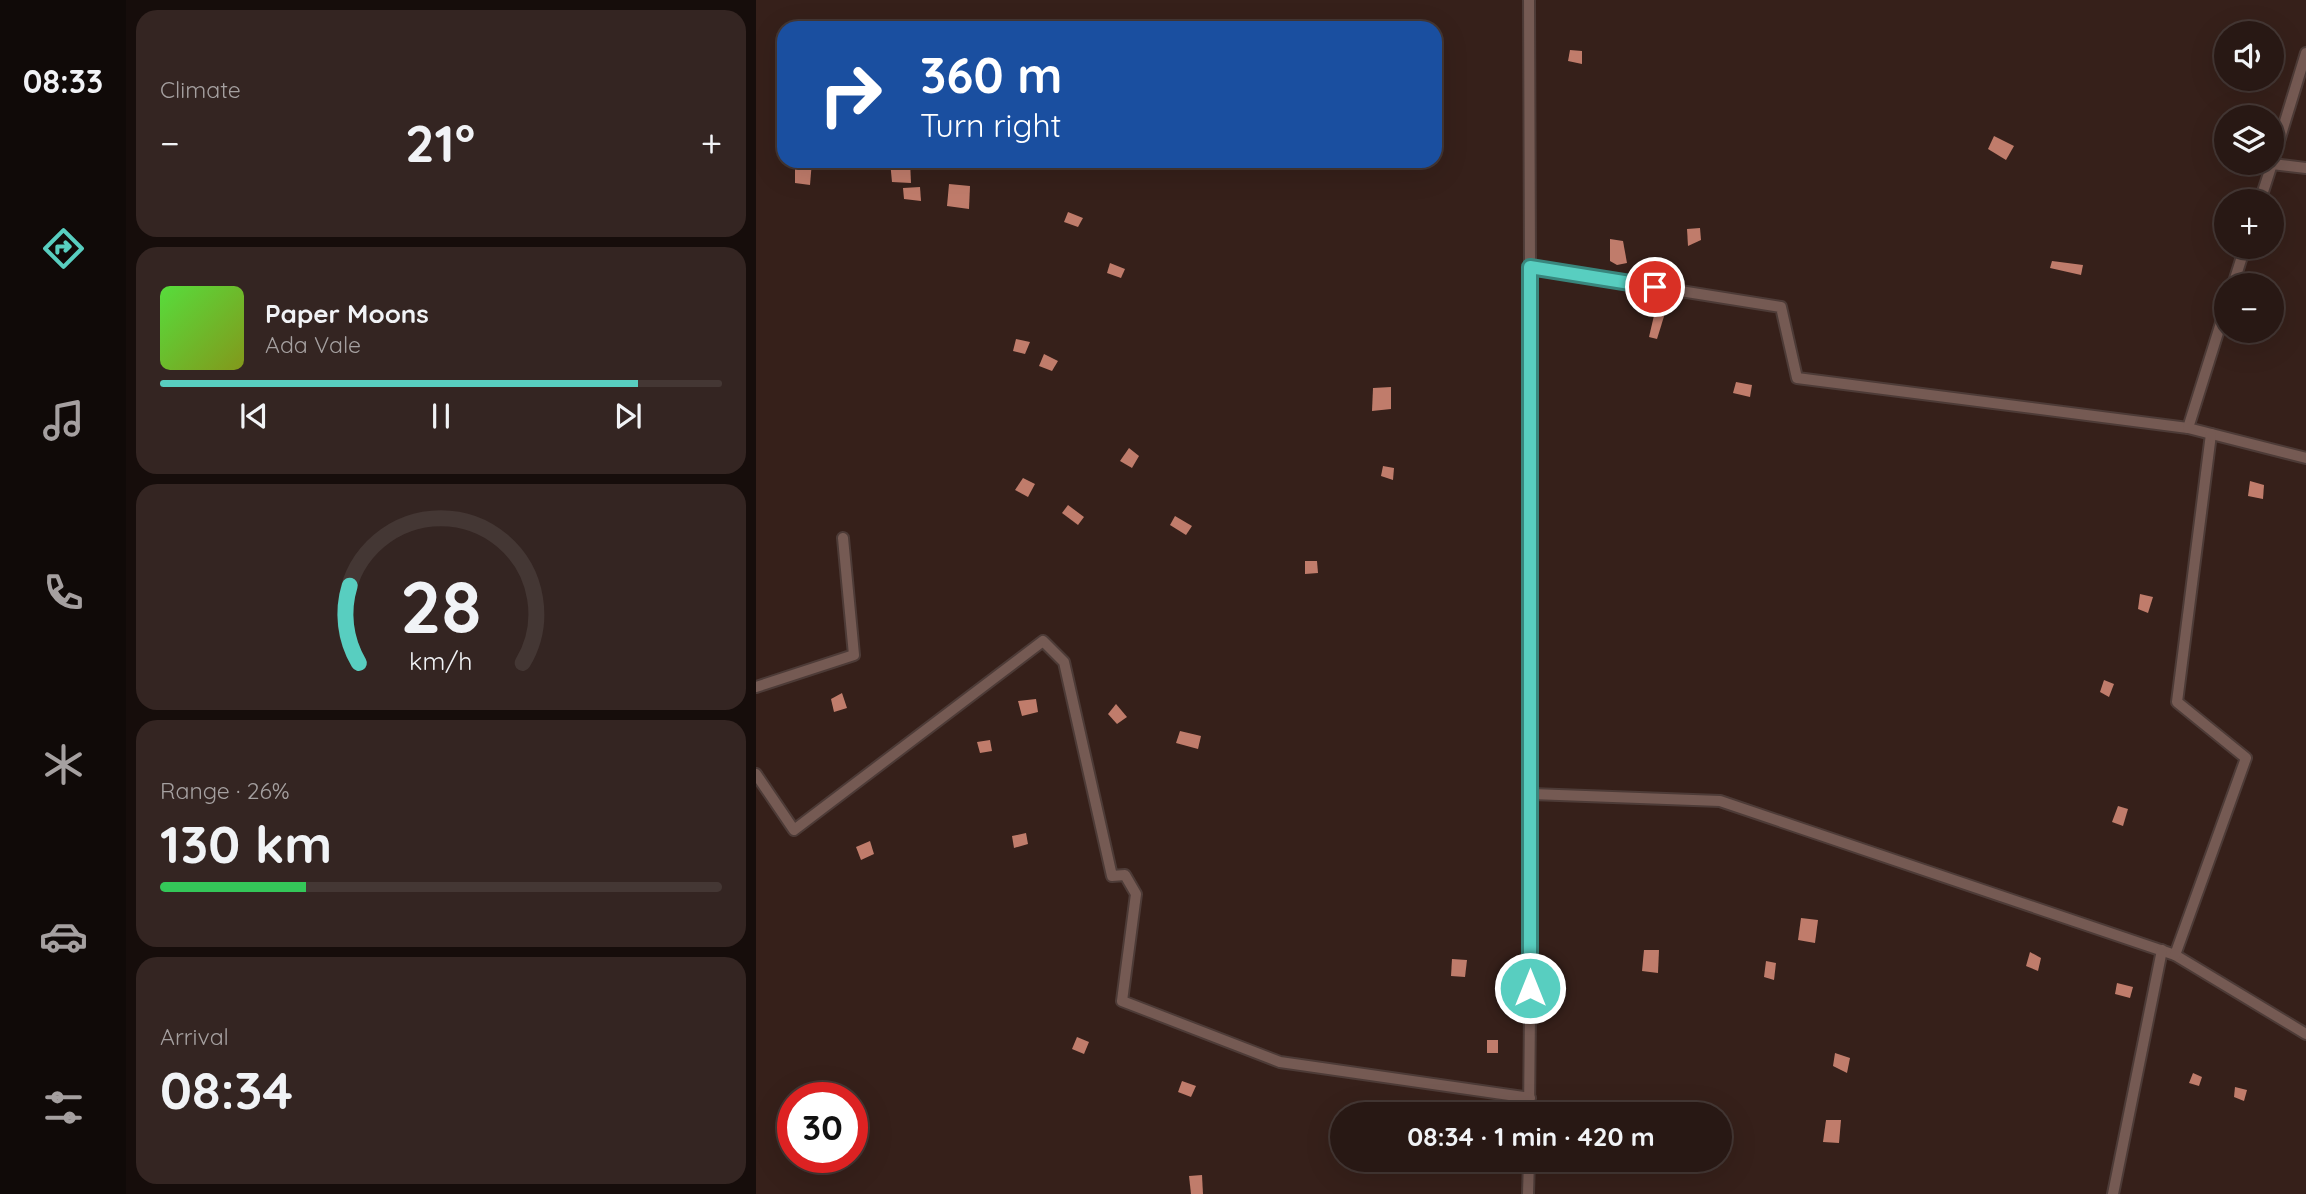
<!DOCTYPE html>
<meta charset="utf-8">
<style>
body{margin:0;font-family:Quicksand,sans-serif;background:#342522;color:#f1f3f6;height:100vh;display:flex;flex-direction:column;font-size:26px;white-space:nowrap}
*{box-sizing:border-box;margin:0}
p{font-size:23px;color:#a5a0a0}
.icon{flex:none;width:38px;height:38px;fill:none;stroke:currentColor;stroke-width:2;stroke-linecap:round;stroke-linejoin:round}
.map{position:relative;flex:1;overflow:hidden}
.side{display:flex;flex-direction:column;gap:10px;padding:10px;background:#160d0b;width:630px}
.side>*{flex:none}
.hud{position:absolute;left:21px;top:21px;width:665px;height:147px;border-radius:21px;box-shadow:0 7px 28px #0002,0 0 0 2px #443734;background:#1a4fa0;color:#fff;overflow:hidden}
.controls{position:absolute;left:1458px;top:21px;display:grid;gap:14px}
.controls a{display:grid;place-items:center;width:70px;height:70px;border-radius:50%;background:#281814;box-shadow:0 7px 28px #0002,0 0 0 2px #443734;font-size:35px}
.speed{position:absolute;left:21px;top:1082px;display:flex;gap:14px;font-size:35px;font-weight:700;text-align:center}
.speed>*{display:grid;place-content:center;width:91px;height:91px;border-radius:50%;background:#281814;box-shadow:0 7px 28px #0002,0 0 0 2px #443734;line-height:1}
.speed .limit{border:10px solid #d22;background:#fff;color:#111}
.pin{position:absolute;display:grid;place-items:center;width:60px;height:60px;color:#fff;margin:-30px;border:4px solid #fff;border-radius:50%;box-shadow:0 2px 7px #0007}
.me{position:absolute;width:77px;margin:-38px;rotate:0deg;stroke-linejoin:round;filter:drop-shadow(0 0 5px #0008)}
.turn{display:flex;align-items:center;gap:24px;height:147px;padding:0 28px;font-size:32px}
.turn .icon{width:91px;height:91px;stroke-width:2.5}
.turn b{display:block;font-size:49px;line-height:60px}
.big{font-size:52px;font-weight:800;line-height:1.1}
.side .tile{flex:1;display:flex;flex-direction:column;justify-content:center;gap:10px;min-width:0;padding:0 24px;border-radius:21px;background:#342522}
.side .dial{align-items:center;gap:0}
.dial svg{height:182px;overflow:visible;fill:none;stroke:#443734;stroke-width:7;stroke-linecap:round;text-anchor:middle}
.dial text{fill:#f1f3f6;stroke:none}
.song{display:flex;align-items:center;gap:21px}
.cover{width:84px;height:84px;border-radius:10px;background:linear-gradient(135deg,hsl(110 70% 55%),hsl(70 70% 35%))}
.played{height:7px;border-radius:4px;background:linear-gradient(90deg,#58cec0 85%,#443734 85%)}
.keys{display:flex;justify-content:space-around;direction:ltr}
.heat{display:flex;justify-content:space-between;align-items:center;font-size:38px;direction:ltr}
.charge{height:10px;border-radius:5px;background:linear-gradient(90deg,#34c759 26%,#443734 0)}
.trip{position:absolute;left:574px;top:1102px;width:402px;height:70px;border-radius:35px;background:#281814;box-shadow:0 7px 28px #0002,0 0 0 2px #443734;font-weight:800;line-height:70px;text-align:center}
main{display:flex;flex:1;min-height:0}
.menu{display:flex;flex-direction:column;width:126px;justify-content:space-around;align-items:center;background:#100a08;color:#a5a0a0}
.menu .icon{width:49px;height:49px}
.menu .selected{color:#58cec0}
.menu b{font-size:32px;color:#f1f3f6}
.map>svg:first-child{display:block}
.building{fill:#c07c6b}
.lines{fill:none;stroke-linecap:round;stroke-linejoin:round}
.minor-casing{stroke:#4d3b37;stroke-width:14}
.minor{stroke:#755a53;stroke-width:10}
.route-casing{stroke:#39867d;stroke-width:18}
.route{stroke:#58cec0;stroke-width:12}
</style>
<main>
<nav class="menu">
<b>08:33</b>
<svg class="icon selected" aria-label="directions" viewBox="0 0 24 24"><path d="M12 3l9 9-9 9-9-9zM9 14v-3h6M13 9l2 2-2 2"/></svg>
<svg class="icon" aria-label="music" viewBox="0 0 24 24"><path d="M9 18V5l10-2v13"/><circle cx="6" cy="18" r="3"/><circle cx="16" cy="16" r="3"/></svg>
<svg class="icon" aria-label="phone" viewBox="0 0 24 24"><path d="M5 4h4l2 5-3 2q2 4 5 5l2-3 5 2v4C11 20 4 13 5 4z"/></svg>
<svg class="icon" aria-label="climate" viewBox="0 0 24 24"><path d="M12 3v18M4 7l16 10M4 17L20 7"/></svg>
<svg class="icon" aria-label="car" viewBox="0 0 24 24"><path d="M5 17H2v-5l4-1 3-4h7l3 4 3 1v5h-3M9 17h6M6 11h13"/><circle cx="7" cy="17" r="2"/><circle cx="17" cy="17" r="2"/></svg>
<svg class="icon" aria-label="filters" viewBox="0 0 24 24"><path d="M4 7h16M4 17h16"/><circle cx="9" cy="7" r="2"/><circle cx="15" cy="17" r="2"/></svg>
</nav>
<section class="side">
<div class="tile"><p>Climate</p>
<div class="heat"><a>−</a><b class="big">21°</b><a>+</a></div>
</div>
<div class="tile">
<div class="song"><i class="cover"></i><div><b>Paper Moons</b><p>Ada Vale</p></div></div>
<div class="played"></div>
<div class="keys"><svg class="icon" aria-label="previous" viewBox="0 0 24 24"><path d="M18 5L8 12l10 7zM5 5v14"/></svg><svg class="icon" aria-label="pause" viewBox="0 0 24 24"><path d="M8 5v14M16 5v14"/></svg><svg class="icon" aria-label="next" viewBox="0 0 24 24"><path d="M6 5l10 7-10 7zM19 5v14"/></svg></div>
</div>
<div class="tile dial"><svg viewBox="0 0 100 80">
<path d="M14 69A42 42 0 1 1 86 69"/>
<path d="M14 69A42 42 0 0 1 10 35" stroke="#58cec0"/>
<text x="50" y="56" font-size="32" font-weight="700">28</text>
<text x="50" y="72" font-size="11">km/h</text>
</svg></div>
<div class="tile"><p>Range · 26%</p><b class="big">130 km</b><div class="charge"></div></div>
<div class="tile"><p>Arrival</p><b class="big">08:34</b></div>
</section>
<div class="map">
<svg width="1550" height="1194" viewBox="0 0 1550 1194">
<rect width="100%" height="100%" fill="#36201a"/>
<g class="building">
<path d="M814,50L826,51V64L812,61Z"/>
<path d="M1238,136L1258,146L1250,160L1232,149Z"/>
<path d="M39,161H56L54,185L39,183Z"/>
<path d="M134,161H154L155,183L136,182Z"/>
<path d="M193,184L214,186L213,209L191,206Z"/>
<path d="M164,187L165,201L148,199L147,188Z"/>
<path d="M312,212L327,218L322,227L308,222Z"/>
<path d="M944,228L945,240L932,246L931,229Z"/>
<path d="M854,239L867,241L871,263L861,265L854,261Z"/>
<path d="M1296,261L1327,265L1325,275L1294,268Z"/>
<path d="M354,263L369,269L365,278L351,273Z"/>
<path d="M900,307L910,310L901,339L893,337Z"/>
<path d="M260,339L274,342L269,354L257,351Z"/>
<path d="M288,354L302,361L296,371L283,366Z"/>
<path d="M980,382L996,385L994,397L977,393Z"/>
<path d="M635,387V409L616,411L617,388Z"/>
<path d="M373,448L383,456L376,468L364,461Z"/>
<path d="M627,466L638,468L637,480L625,476Z"/>
<path d="M267,478L279,484L272,497L259,490Z"/>
<path d="M1494,481L1508,485L1507,499L1492,496Z"/>
<path d="M312,505L328,517L322,525L306,513Z"/>
<path d="M419,516L436,526L430,535L414,525Z"/>
<path d="M549,561H561L562,573L549,574Z"/>
<path d="M1384,594L1397,597L1392,613L1382,609Z"/>
<path d="M1348,680L1358,684L1353,697L1344,692Z"/>
<path d="M86,693L91,708L78,712L75,699Z"/>
<path d="M280,699L282,712L266,716L262,701Z"/>
<path d="M360,704L371,717L361,724L352,714Z"/>
<path d="M424,731L445,736L442,749L420,743Z"/>
<path d="M234,740L236,751L224,753L221,742Z"/>
<path d="M1362,806L1372,809L1367,826L1356,822Z"/>
<path d="M270,833L272,844L258,848L256,836Z"/>
<path d="M114,841L118,854L105,860L100,847Z"/>
<path d="M1045,918L1062,920L1059,943L1042,940Z"/>
<path d="M888,950H903L902,973L886,971Z"/>
<path d="M1274,952L1285,958L1282,971L1270,966Z"/>
<path d="M696,959L711,960L709,977L695,976Z"/>
<path d="M1010,961L1020,963L1018,980L1008,977Z"/>
<path d="M1361,983L1377,987L1374,998L1359,994Z"/>
<path d="M321,1037L333,1042L328,1054L316,1049Z"/>
<rect x="731" y="1040" width="11" height="13"/>
<path d="M1079,1053L1094,1058L1091,1073L1077,1066Z"/>
<path d="M1437,1073L1446,1077L1443,1086L1433,1083Z"/>
<path d="M426,1081L440,1086L435,1097L422,1092Z"/>
<path d="M1479,1087L1491,1090L1488,1101L1478,1097Z"/>
<path d="M1070,1120H1085L1083,1143L1067,1142Z"/>
<path d="M446,1175L447,1194H435L433,1176Z"/>
</g>
<g class="lines">
<defs>
<g id="minor">
<path d="M773,0L776,794L773,1115"/>
<path d="M1550,53L1516,164L1550,168"/>
<path d="M1504,201L1516,164"/>
<path d="M774,267L1025,307L1041,378L1432,428"/>
<path d="M1477,285L1489,247"/>
<path d="M1470,307L1432,428L1550,458"/>
<path d="M0,687L98,655L87,538"/>
<path d="M0,774L38,830L287,641L308,662L356,876L369,875L380,894L366,1001L524,1062L774,1098"/>
<path d="M776,794L964,801L1419,955L1550,1034"/>
<path d="M1419,955L1490,758L1421,702L1455,434"/>
<path d="M772,1194L773,1160"/>
<path d="M1357,1194L1406,950"/>
</g>
</defs>
<use href="#minor" class="minor-casing"/>
<use href="#minor" class="minor"/>
</g>
<g class="lines">
<defs>
<path id="route" d="M774,988V267L899,287"/>
</defs>
<use href="#route" class="route-casing"/>
<use href="#route" class="route"/>
</g>
</svg>
<div class="controls">
<a><svg class="icon" aria-label="sound" viewBox="0 0 24 24"><path d="M4 9h4l5-4v14l-5-4H4zM17 9q2 3 0 6"/></svg></a>
<a><svg class="icon" aria-label="layers" viewBox="0 0 24 24"><path d="M12 4l9 5-9 5-9-5zM3 14l9 5 9-5"/></svg></a>
<a>+</a>
<a>−</a>
</div>
<div class="speed"><div class="limit">30</div></div>
<div class="pin" style="left:899px;top:287px;background:#d93025"><svg class="icon" aria-label="arrive" viewBox="0 0 24 24"><path d="M6 21V4h12l-3 4 3 4H6"/></svg></div>
<svg class="me" style="left:774px;top:988px" viewBox="-20 -20 40 40"><circle r="17" fill="#58cec0" stroke="#fff" stroke-width="3"/><path d="M0-11L8 9 0 5-8 9z" fill="#fff"/></svg>
<div class="trip">08:34 · 1 min · 420 m</div>
<div class="hud">
<div class="turn"><svg class="icon" aria-label="right" viewBox="0 0 24 24"><path d="M7 20v-9h11M14 6l5 5-5 5"/></svg><div><b>360 m</b>Turn right</div></div>
</div>
</div>
</main>
